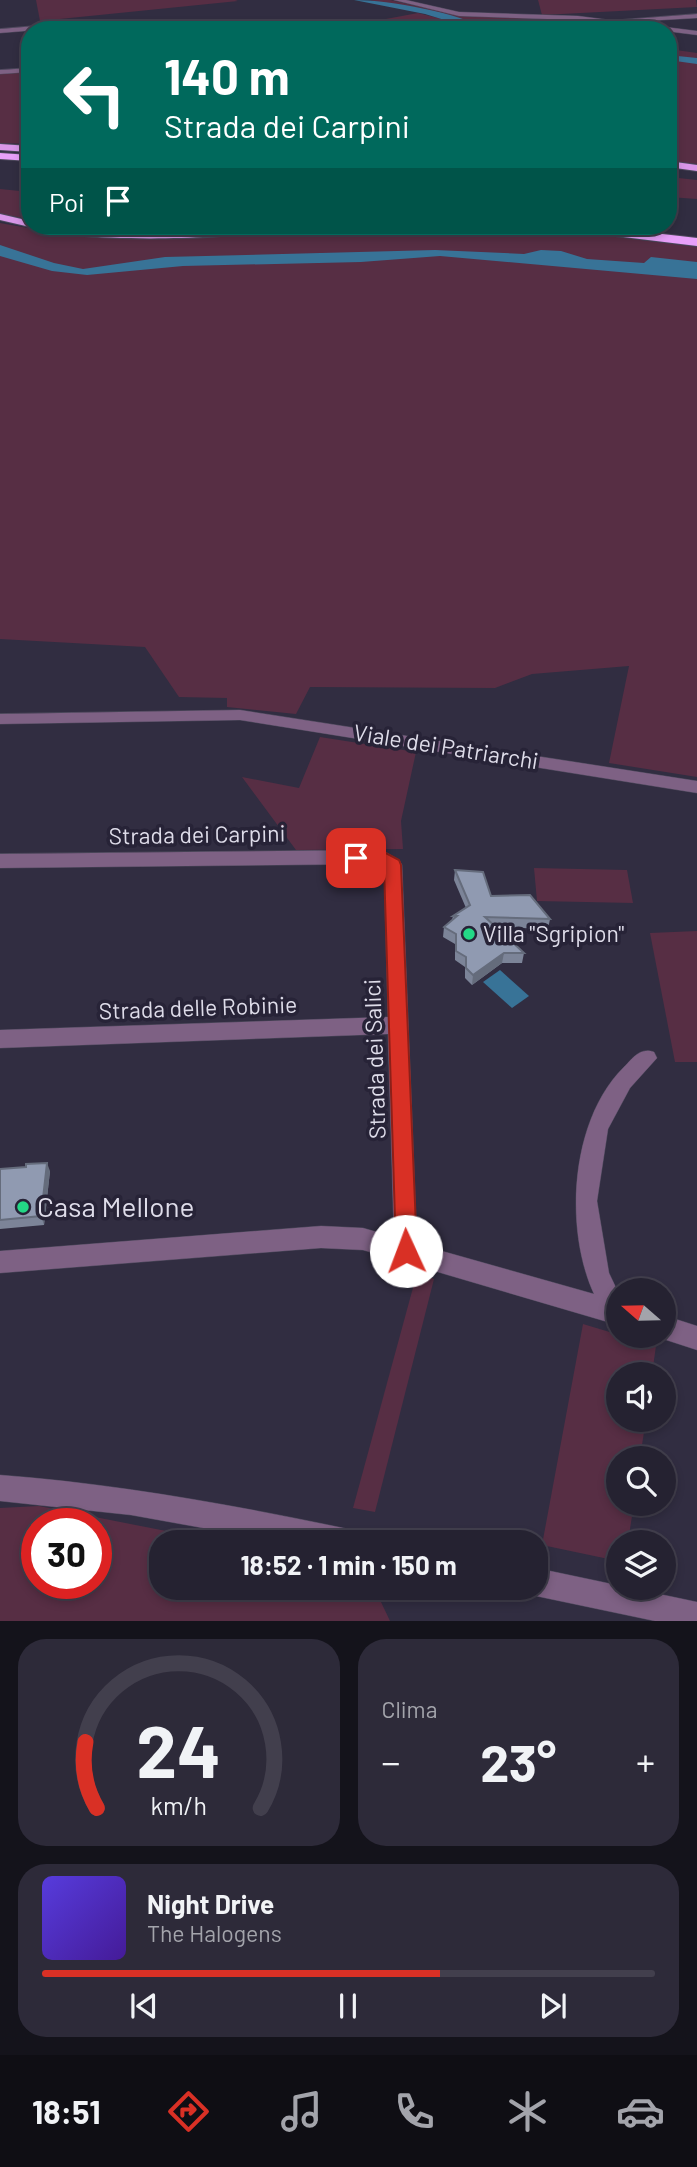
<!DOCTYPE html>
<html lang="it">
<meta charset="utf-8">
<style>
body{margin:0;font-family:Barlow,sans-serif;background:#2d2a39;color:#f1f3f6;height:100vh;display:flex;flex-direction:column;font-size:26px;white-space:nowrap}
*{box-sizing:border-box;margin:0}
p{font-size:23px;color:#a3a4ab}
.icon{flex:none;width:38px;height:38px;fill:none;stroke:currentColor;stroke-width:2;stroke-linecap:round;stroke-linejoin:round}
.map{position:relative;height:1621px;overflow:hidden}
.side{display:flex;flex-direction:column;gap:18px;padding:18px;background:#14131b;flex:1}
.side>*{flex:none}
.guide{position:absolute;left:21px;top:21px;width:656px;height:214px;border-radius:28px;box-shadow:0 4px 10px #0003,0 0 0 2px #423f4d;background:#00695c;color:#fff;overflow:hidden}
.needle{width:46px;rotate:290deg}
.buttons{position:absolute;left:606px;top:1278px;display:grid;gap:14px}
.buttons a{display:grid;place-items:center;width:70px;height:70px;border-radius:50%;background:#252231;box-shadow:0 4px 10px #0003,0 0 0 2px #423f4d;font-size:35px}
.speed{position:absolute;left:21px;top:1508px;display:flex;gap:14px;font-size:35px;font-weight:700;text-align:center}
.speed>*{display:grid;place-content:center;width:91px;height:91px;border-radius:50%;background:#252231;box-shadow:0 4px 10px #0003,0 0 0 2px #423f4d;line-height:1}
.speed .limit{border:10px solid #d22;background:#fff;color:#111}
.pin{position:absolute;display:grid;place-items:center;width:60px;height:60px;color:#fff;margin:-30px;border-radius:14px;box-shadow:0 4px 10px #0006}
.me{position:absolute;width:77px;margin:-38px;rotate:358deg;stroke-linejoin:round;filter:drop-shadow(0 0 5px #0008)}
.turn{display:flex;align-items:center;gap:24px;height:147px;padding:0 28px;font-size:32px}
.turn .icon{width:91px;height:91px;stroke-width:2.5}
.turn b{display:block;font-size:49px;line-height:60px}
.then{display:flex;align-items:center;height:66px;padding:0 28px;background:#0003;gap:14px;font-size:26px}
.big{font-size:52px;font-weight:700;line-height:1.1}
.side .tile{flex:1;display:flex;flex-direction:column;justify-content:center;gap:10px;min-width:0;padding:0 24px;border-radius:28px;background:#2d2a39}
.side .dial{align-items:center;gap:0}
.dial svg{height:182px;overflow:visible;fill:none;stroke:#423f4d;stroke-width:7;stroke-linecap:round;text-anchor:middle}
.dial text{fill:#f1f3f6;stroke:none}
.song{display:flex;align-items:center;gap:21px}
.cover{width:84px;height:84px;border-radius:10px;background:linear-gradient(135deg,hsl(250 70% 55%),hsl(260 70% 35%))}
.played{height:7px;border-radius:4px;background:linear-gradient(90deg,#d93025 65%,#423f4d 65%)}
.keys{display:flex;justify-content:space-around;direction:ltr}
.heat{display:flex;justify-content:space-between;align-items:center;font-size:38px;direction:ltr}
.side .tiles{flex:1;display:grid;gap:18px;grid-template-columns:1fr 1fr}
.tile:last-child{grid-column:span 2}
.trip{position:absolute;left:149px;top:1530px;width:399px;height:70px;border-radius:28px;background:#252231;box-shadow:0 4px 10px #0003,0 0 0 2px #423f4d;font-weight:700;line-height:70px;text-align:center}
.menu{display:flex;height:112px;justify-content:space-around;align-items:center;background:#0f0e14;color:#a3a4ab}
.menu .icon{width:49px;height:49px}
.menu .selected{color:#d93025}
.menu b{font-size:32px;color:#f1f3f6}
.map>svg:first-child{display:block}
.green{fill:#572e44;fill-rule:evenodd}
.water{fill:#387397}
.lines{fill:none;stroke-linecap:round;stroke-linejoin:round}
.canal{fill:#387397;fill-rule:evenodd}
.minor-casing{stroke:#4d495c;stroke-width:1}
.tertiary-casing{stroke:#4d495c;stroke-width:1}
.trunk-casing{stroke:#4d495c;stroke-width:2}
.motorway-casing{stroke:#4d495c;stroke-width:2}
.minor{fill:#7e6184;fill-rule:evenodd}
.tertiary{fill:#7e6184;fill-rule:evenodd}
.trunk{fill:#d997e8;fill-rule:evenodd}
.motorway{fill:#e8a0f9;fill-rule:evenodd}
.wall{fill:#7c8498}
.shaded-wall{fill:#656c7c}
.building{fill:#909ab1;stroke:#656c7c;stroke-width:2}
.route{fill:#d93025;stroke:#8d1f18;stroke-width:2}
.poi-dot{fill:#23d886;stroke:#272337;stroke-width:2.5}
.labels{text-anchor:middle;stroke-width:7;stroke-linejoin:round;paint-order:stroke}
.street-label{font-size:23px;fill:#dedce9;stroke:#272337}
.poi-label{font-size:23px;fill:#dedce9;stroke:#272337;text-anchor:start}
.near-poi-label{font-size:28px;fill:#dedce9;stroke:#272337;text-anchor:start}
</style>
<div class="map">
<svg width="697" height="1621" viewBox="0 0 697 1621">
<rect width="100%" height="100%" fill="#312d41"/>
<g class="green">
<path d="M36,0H235L238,1L40,21Z"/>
<path d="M369,0H390L444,12L538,17L532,25L523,30H490L452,17Z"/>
<path d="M538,0H696L697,7L542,15Z"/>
<path d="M418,13L450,21L430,27L436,30H327Z"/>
<path d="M669,49L697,53V164L669,161Z"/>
<path d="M30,71V144L0,143V73Z"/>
<path d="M669,177L697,180V199L669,197Z"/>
<path d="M0,189L30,192V219L0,214Z"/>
<path d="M0,223L62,234L151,239L209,236L284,226H529L697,247V777L609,763L629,666L532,674L495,688L310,687L296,714L227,707V698L179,697L145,647L0,639Z"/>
<path d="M69,226H240L136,231Z"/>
<path d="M320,737L416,752L401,821L403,849L296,850L242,777L299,788Z"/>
<path d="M534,868L627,870L633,903L537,901Z"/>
<path d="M697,931V1062H675L650,933Z"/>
<path d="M417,1273L434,1279L375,1512L353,1508Z"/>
<path d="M583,1324L656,1346L652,1374H618V1419H646L640,1458H618V1503H634L628,1542H618V1561L542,1545Z"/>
<path d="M39,1506L222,1542H161V1587H368L381,1602L390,1621H0V1508ZM37,1524H96V1584H37Z"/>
</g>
<g class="water">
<path d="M0,245L54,263L83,269L165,257L435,250L524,254L541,250L561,251L587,259L644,263L651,257L697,262V279L440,256L361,262L183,266L87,275L52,271L0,256Z"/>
<path d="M500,970L529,996L512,1008L483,982Z"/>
</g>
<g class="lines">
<g class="canal">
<path d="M354,0C390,0 459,13 490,30H477L425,14Z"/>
<path d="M668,55L697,58V64L668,60Z"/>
</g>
<defs>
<g id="minor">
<path d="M697,14V18L610,23L606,21Z"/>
<path d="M71,23L74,27L0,33V29Z"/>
<path d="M240,710L697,781V793L240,720L0,724V714Z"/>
<path d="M382,850L399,860L402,865L417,1244L594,1294C564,1229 570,1120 624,1067C633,1058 640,1047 654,1052L657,1058L630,1088L608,1129L597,1201L609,1273L618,1292V1325L363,1250L321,1248L0,1273V1251L321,1226L363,1228L394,1237L388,1034L0,1048V1030L388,1017L384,868L378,864L0,868V854Z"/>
<path d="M663,1315L697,1326V1350L654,1336L663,1335Z"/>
</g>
<g id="tertiary">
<path d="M394,0H406L459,12L578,16L697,31V35L578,20L459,16Z"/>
<path d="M30,68V72L0,74V70Z"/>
<path d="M0,1475C118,1484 233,1505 348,1529L358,1532L361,1542H281L131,1515L0,1501Z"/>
<path d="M536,1568L697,1602V1621H655L536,1596L526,1592L524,1587H536Z"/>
</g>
<g id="trunk">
<path d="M0,144L30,146V152L0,150Z"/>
<path d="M668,161L697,165V171L668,167Z"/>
<path d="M0,214L30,221V226H34L30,227L0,220Z"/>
<path d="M35,226L154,232L273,226C251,242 55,243 35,226Z"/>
</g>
<g id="motorway">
<path d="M0,153L30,155V161L0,159Z"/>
<path d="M560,226H593L697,238V246L566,230Z"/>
</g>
</defs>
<use href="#minor" class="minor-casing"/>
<use href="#tertiary" class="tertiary-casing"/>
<use href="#trunk" class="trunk-casing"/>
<use href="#motorway" class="motorway-casing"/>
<use href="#minor" class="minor"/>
<use href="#tertiary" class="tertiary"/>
<use href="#trunk" class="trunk"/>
<use href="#motorway" class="motorway"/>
</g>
<g class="wall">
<path d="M455,870L491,896L550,919L548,929L496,927L524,953L522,963H502L472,985L465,978V967L455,960V944L443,937L444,927L452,920L453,916L466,908L454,880Z"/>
<path d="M0,1169L50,1171L44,1225L0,1229Z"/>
</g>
<g class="shaded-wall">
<path d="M504,953L502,963L472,985L473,975Z"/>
<path d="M47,1163L50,1171L44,1225L41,1216Z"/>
</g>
<g class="building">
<path d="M455,870L483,872L491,896L530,895L550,919L485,917L524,953H504L473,975L466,968V957L456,951V934L444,927L457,916H453L470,905Z"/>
<path d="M47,1163L41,1216L0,1220V1169L26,1167V1164Z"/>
</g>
<path class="route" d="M382,851L399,860L401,865L417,1251L414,1259L406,1262L399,1259L396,1251L384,867C373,859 356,870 348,858L356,852Z"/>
<g class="poi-dot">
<circle cx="469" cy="934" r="7"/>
<circle cx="23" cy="1207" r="7"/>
</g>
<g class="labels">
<g class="street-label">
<text transform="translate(446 747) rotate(9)" y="8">Viale dei Patriarchi</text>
<text transform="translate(197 835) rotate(-1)" y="8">Strada dei Carpini</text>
<text transform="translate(198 1008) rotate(-2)" y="8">Strada delle Robinie</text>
<text transform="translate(375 1059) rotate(-92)" y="8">Strada dei Salici</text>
</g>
<g class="poi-label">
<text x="483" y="942">Villa "Sgripion"</text>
</g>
<g class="near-poi-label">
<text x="37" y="1217">Casa Mellone</text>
</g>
</g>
</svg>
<div class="buttons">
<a><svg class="needle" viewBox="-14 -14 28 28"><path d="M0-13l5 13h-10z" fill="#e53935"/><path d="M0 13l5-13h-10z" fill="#a3a4ab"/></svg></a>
<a><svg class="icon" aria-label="sound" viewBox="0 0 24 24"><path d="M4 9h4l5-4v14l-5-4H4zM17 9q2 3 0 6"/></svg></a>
<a><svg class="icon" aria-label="search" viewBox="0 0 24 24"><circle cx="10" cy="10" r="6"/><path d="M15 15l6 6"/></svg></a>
<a><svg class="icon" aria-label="layers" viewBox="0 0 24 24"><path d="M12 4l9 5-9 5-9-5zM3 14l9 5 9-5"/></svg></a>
</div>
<div class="speed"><div class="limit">30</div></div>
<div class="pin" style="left:356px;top:858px;background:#d93025"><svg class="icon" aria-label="arrive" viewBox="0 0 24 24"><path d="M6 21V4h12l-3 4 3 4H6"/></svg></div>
<svg class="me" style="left:406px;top:1251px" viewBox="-20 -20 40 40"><circle r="19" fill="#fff"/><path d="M0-13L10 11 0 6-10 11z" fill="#d93025"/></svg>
<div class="trip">18:52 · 1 min · 150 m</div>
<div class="guide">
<div class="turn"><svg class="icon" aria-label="left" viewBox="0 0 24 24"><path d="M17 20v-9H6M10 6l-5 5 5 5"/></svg><div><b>140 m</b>Strada dei Carpini</div></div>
<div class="then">Poi<svg class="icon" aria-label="arrive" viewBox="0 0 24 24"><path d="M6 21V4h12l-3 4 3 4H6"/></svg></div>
</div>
</div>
<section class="side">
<div class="tiles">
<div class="tile dial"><svg viewBox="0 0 100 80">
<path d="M14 69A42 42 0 1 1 86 69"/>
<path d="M14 69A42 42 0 0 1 9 40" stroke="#d93025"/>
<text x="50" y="56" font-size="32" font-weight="700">24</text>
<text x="50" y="72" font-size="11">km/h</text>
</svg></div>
<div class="tile"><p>Clima</p>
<div class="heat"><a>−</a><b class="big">23°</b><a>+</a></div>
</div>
<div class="tile">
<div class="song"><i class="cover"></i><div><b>Night Drive</b><p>The Halogens</p></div></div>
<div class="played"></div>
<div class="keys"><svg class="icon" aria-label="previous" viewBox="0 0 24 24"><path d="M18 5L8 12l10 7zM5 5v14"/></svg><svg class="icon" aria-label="pause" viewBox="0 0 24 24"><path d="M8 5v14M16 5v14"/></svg><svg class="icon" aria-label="next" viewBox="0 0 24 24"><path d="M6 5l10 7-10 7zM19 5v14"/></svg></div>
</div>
</div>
</section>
<nav class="menu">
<b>18:51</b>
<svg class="icon selected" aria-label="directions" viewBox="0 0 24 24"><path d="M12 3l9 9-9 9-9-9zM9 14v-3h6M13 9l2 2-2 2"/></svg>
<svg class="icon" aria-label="music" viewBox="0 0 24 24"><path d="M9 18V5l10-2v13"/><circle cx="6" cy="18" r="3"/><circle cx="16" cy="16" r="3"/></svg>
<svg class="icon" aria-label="phone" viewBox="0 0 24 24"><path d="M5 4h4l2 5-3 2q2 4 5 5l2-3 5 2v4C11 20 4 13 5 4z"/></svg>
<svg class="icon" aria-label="climate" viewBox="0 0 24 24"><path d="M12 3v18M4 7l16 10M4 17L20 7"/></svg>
<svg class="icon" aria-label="car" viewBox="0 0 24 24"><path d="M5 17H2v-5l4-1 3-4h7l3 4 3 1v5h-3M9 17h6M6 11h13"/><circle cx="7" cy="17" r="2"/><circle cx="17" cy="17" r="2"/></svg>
</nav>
